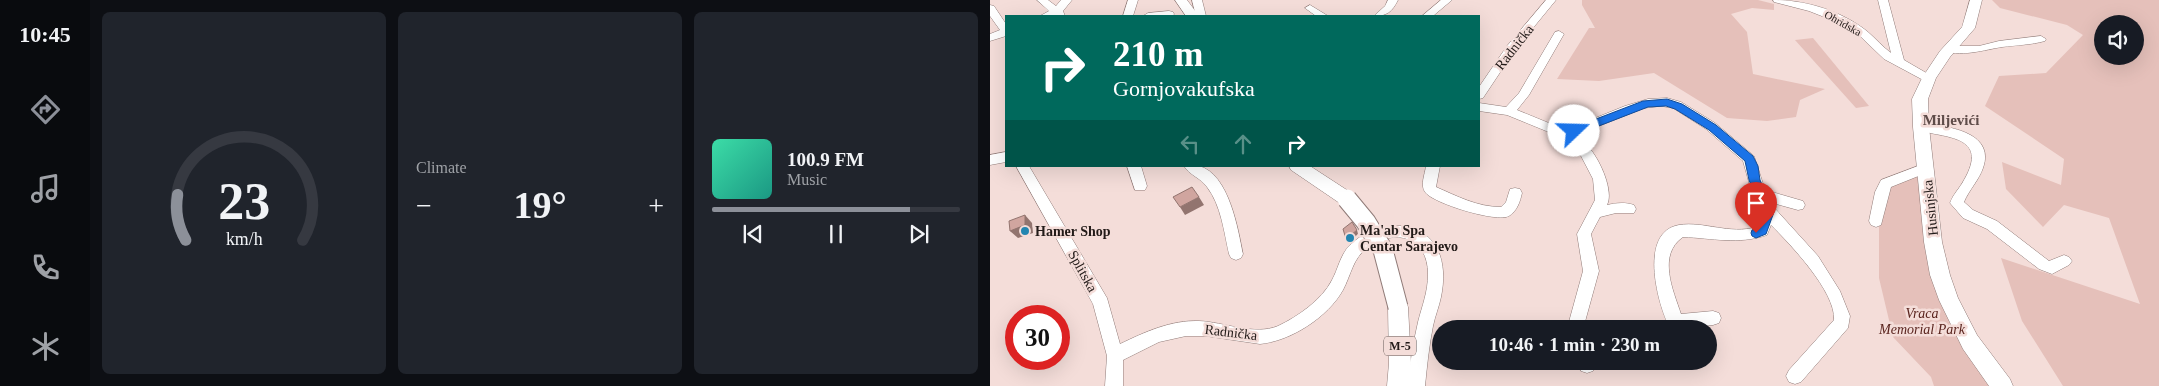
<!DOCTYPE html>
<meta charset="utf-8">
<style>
body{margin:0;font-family:"Times New Roman",serif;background:#20242c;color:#f1f3f6;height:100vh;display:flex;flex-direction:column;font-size:19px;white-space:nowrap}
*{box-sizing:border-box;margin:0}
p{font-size:16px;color:#9ea1a6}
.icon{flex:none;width:28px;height:28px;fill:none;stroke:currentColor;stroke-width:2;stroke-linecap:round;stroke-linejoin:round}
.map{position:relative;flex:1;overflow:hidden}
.details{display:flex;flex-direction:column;gap:12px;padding:12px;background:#0d0f14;width:900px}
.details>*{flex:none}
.banner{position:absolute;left:15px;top:15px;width:475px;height:152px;border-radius:0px;box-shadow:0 5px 20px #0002;background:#00695c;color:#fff;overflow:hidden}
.tools{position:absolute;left:1104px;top:15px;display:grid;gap:10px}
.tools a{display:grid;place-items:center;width:50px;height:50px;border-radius:50%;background:#171b24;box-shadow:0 5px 20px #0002;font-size:25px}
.speed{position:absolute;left:15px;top:305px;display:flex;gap:10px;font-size:25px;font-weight:700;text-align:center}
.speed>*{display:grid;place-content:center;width:65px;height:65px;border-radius:50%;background:#171b24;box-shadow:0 5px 20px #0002;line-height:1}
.speed .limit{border:8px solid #d22;background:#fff;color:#111}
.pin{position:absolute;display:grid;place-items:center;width:42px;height:42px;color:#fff;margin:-51px -21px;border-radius:50% 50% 50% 0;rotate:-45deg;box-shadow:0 0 5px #0007}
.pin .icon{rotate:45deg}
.me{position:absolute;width:55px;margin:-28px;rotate:69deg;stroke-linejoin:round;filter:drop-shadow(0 0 4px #0008)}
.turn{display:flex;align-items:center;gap:18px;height:105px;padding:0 25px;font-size:22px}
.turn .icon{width:65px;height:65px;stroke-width:2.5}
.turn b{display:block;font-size:35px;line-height:42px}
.lanes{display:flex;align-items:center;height:48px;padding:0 25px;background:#0003;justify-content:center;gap:25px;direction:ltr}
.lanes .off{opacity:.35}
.big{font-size:38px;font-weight:700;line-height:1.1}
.details .card{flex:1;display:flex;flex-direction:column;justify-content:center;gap:8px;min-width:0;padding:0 18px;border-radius:8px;background:#20242c}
.details .dial{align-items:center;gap:0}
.dial svg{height:130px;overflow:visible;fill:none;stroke:#363941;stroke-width:7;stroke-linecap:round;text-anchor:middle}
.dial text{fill:#f1f3f6;stroke:none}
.song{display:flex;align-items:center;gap:15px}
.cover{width:60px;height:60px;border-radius:8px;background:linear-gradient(135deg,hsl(160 70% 55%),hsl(170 70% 35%))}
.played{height:5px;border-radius:2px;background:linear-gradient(90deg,#8c9099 80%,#363941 80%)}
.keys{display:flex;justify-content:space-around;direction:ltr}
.heat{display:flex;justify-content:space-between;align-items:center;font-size:28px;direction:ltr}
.details .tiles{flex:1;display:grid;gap:12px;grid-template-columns:repeat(3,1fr)}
.trip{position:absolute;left:442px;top:320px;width:285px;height:50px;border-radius:25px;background:#171b24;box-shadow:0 5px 20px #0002;font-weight:700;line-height:50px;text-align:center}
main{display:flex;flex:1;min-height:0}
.menu{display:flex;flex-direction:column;width:90px;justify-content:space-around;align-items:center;background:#090b0e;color:#9ea1a6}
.menu .icon{width:35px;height:35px}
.menu .current{color:#8c9099}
.menu b{font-size:22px;color:#f1f3f6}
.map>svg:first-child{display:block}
.green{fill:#e5c0ba;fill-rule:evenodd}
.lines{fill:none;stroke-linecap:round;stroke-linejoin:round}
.minor-casing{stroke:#907b78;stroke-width:1}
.major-casing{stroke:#907b78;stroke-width:1}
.minor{fill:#fff;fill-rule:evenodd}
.major{fill:#fff;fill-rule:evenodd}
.major-bridge-casing{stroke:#907b78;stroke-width:21;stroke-linecap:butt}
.major-bridge{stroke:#fff;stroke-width:19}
.shaded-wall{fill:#92746f}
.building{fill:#d0a59f;stroke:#92746f}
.route{fill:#1a73e8;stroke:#114b97}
.poi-dot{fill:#2385b0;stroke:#f4ddd9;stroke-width:2}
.labels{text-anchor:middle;stroke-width:5;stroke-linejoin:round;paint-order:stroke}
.far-street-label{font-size:11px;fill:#221a18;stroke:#f4ddd9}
.shield{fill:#f4ddd9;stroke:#615452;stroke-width:1}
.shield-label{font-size:12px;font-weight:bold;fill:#221a18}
.street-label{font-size:14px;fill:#221a18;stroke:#f4ddd9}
.poi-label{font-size:14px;font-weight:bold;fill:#221a18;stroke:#f4ddd9;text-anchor:start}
.park-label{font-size:14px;font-style:italic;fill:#5a241e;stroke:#f4ddd9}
.neighbourhood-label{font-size:15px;font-weight:bold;fill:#5f4c49;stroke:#f4ddd9}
</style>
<main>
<nav class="menu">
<b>10:45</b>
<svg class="icon current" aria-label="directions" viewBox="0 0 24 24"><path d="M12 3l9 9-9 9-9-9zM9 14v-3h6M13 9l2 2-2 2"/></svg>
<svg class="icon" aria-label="music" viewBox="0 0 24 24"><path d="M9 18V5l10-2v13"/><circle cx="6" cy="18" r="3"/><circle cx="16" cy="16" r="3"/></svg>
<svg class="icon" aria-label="phone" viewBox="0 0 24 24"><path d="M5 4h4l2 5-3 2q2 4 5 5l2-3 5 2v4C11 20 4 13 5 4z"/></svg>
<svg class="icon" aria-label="climate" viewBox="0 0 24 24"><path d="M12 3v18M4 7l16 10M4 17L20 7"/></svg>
</nav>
<section class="details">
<div class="tiles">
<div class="card dial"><svg viewBox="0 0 100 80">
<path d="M14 69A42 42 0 1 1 86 69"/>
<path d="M14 69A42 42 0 0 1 9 41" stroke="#8c9099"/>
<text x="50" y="56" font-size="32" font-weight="700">23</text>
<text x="50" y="72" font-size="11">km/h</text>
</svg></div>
<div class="card"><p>Climate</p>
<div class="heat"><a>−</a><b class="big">19°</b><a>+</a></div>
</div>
<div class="card">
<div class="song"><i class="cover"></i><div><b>100.9 FM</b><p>Music</p></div></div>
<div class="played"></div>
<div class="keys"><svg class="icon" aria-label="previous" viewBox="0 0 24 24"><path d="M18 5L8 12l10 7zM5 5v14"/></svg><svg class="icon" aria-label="pause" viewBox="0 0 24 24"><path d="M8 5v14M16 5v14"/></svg><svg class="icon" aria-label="next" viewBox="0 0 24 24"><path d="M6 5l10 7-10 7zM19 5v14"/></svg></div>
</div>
</div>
</section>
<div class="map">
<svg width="1169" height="386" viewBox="0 0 1169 386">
<rect width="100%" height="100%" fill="#f4ddd9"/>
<g class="green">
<path d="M592,0H768L784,4V10L762,8L741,14L757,32L763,74L835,89L810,100L806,117L777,121L737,118L664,73L609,81L567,79L599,28H605L592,5Z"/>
<path d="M1002,0H1169V386H1073L1032,321L1011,258L1150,304L1119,218L1074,205L1053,227L1016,189L1012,162L1071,185L1074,159L995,106L1009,76L1056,73L1093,35L1077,25L1010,8ZM1112,24H1145V56H1112Z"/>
<path d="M823,38L879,106L866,108L805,40Z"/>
<path d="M927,175L944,275L1003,386H944L941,377L903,337L889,278V219L896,188Z"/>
</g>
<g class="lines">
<defs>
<g id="minor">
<path d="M47,0H58L66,6L71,0H82L73,11L75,16H50L59,11Z"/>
<path d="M138,0H148L143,16H133Z"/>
<path d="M202,0H212L216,16H206Z"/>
<path d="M398,0H408C402,12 397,16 384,16L395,6Z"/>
<path d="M451,0H462L443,16H432Z"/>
<path d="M556,0H566L525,50L493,98L489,99V87L517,46Z"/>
<path d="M783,0C816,0 852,11 878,32C886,39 893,47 901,53L888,0H898L914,60L945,78L943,81H935L894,59L871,37L852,24L819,11L784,2Z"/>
<path d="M0,5L4,6L16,24V36L0,41V34L10,30L0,16Z"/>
<path d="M320,5L338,16H326L315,8Z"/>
<path d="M179,11L183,12L184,14L183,16H153L158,13Z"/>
<path d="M569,31L574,34L539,95L527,110L571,128L588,125L635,106L658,99L677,98L691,102L725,123L764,156L775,190L813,201L815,205L813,209L808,210L779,202L828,256L850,291L860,316L858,328L811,382L805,384L799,382L796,376L799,370L844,320C846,292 800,244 781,225L777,235C748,245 722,238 693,237C667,255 683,290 691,314L723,311L729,313L731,318L729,323L723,325L686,329L678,324C667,301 649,232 689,225C714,221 740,235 766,227L771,212L762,193L753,161L716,129L683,108L671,106L654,108L604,128L582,135C588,139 596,144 601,150C610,161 624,191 617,205C626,203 635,202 644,205L646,209L644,213H626L610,217L601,234L609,271L593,329H577L593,271L587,234L605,200L603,179L591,156L566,135L517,115L489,111V103L516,107L529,93L565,32Z"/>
<path d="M1051,36L1056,39L1055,41C1041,45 1026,45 1012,47C998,49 965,59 954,49L960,46H989L1009,41Z"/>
<path d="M931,123C955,126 1006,131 993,168C989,180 979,190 974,202L983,210L1007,221L1059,261L1074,255L1079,257L1082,261L1079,265L1062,274L1049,269L997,229L973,218L960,203C963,194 970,188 974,180C1000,135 955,138 927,130L925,127Z"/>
<path d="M16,152V162L0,165V155Z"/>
<path d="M936,163L941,165L943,168L941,171L901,187L891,225L886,227L881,225L879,221L885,192L891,180Z"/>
<path d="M26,166H39L117,298L130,344C155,332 181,320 209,321C234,322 264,336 288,326C307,317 332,300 342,280C348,269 350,256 359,246C371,233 393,225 411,226C449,230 458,263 451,297C449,307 445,316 443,326C439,346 437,366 435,386H417C420,365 423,343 428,322C432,306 438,292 438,274C438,237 405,227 377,248C363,258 361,275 353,290C338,317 301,341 270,344L216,336H196L169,342L133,360V386H115L117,356L103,304Z"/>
<path d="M137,166H151L157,186L155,190H145Z"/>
<path d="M194,166C198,166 205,165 209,166C239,174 248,229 253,254L251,258L246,260L241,258L239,254C234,232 231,205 217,187C211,178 199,175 194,166Z"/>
<path d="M436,166H450L446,187C467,196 487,207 511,207L516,202L520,189L525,188L530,189L532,193C530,202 527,211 519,216C507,223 442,203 435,192C430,185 435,174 436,166Z"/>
<path d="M587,361H604L605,365L603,371L597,373L591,371Z"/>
</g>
<g id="major">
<path d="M185,0H197L209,16H196Z"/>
<path d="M980,0H992L985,28L960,57L946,78L938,99L939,127L952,242L960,275L968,298L987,335L1020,379L1023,386H999L973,349L949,300L940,275L934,242L923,127L922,99L932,78L950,51L972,27Z"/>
<path d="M299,166H320L363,194L366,199L363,204L357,206L351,204L301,170Z"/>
<path d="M408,298L415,301L418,307L421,363L419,386H397L399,363L398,307L401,301Z"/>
</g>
</defs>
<use href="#minor" class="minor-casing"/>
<use href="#major" class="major-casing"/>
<use href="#minor" class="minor"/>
<use href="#major" class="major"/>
<defs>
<path id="major-bridge" d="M357,199L376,222L393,250L408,307"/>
</defs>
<use href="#major-bridge" class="major-bridge-casing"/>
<use href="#major-bridge" class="major-bridge"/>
</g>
<g class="shaded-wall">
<path d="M209,197L214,205L195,215L190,207Z"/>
<path d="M35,215L42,223L43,233L28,238L20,231Z"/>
<path d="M367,230L368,234L358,243L356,239Z"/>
</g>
<g class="building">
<path d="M202,187L209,197L190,207L183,197Z"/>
<path d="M35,215V225L20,231L19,221Z"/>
<path d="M362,222L367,230L356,239L353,229Z"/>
</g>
<path class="route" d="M677,99L692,104L726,125L763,156L768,166L770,180L784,212L776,234L766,238L762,236L761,233L762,230L767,228L772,212L759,180L755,161L719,130L685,109L676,106L658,107L588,134L584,135L579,131L580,129L653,101Z"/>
<g class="poi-dot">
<circle cx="35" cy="231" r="5"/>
<circle cx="360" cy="238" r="5"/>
</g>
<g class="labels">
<g class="far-street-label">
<text transform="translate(853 23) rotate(29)" y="4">Ohridska</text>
</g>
<rect class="shield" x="394" y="336.5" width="32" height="19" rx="4"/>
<g class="shield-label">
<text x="410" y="350">M-5</text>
</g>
<g class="street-label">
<text transform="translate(524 47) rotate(-52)" y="5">Radnička</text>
<text transform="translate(940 208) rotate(-96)" y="5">Husinjska</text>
<text transform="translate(93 271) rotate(61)" y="5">Splitska</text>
<text transform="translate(241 332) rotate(7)" y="5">Radnička</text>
</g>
<g class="poi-label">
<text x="370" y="235">Ma'ab Spa<tspan x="370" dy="16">Centar Sarajevo</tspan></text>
<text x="45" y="236">Hamer Shop</text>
</g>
<g class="park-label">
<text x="932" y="318">Vraca<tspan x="932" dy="16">Memorial Park</tspan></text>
</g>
<g class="neighbourhood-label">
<text x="961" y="125">Miljevići</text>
</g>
</g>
</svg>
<div class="tools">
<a><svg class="icon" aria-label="sound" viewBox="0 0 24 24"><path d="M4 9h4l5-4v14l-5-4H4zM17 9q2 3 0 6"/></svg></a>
</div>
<div class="speed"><div class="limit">30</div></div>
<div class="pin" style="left:766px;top:233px;background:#d93025"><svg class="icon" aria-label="arrive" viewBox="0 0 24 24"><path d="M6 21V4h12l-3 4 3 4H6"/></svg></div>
<svg class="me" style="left:584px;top:131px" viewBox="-20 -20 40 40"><circle r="19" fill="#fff"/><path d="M0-13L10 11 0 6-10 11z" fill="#1a73e8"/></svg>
<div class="trip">10:46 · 1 min · 230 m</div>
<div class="banner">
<div class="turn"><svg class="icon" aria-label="right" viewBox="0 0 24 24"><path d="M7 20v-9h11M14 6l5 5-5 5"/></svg><div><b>210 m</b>Gornjovakufska</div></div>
<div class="lanes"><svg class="icon off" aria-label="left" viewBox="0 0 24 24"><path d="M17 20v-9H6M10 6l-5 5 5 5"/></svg><svg class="icon off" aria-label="ahead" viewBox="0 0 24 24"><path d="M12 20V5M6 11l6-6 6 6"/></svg><svg class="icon" aria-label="right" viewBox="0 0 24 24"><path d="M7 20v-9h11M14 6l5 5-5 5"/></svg></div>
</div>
</div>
</main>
